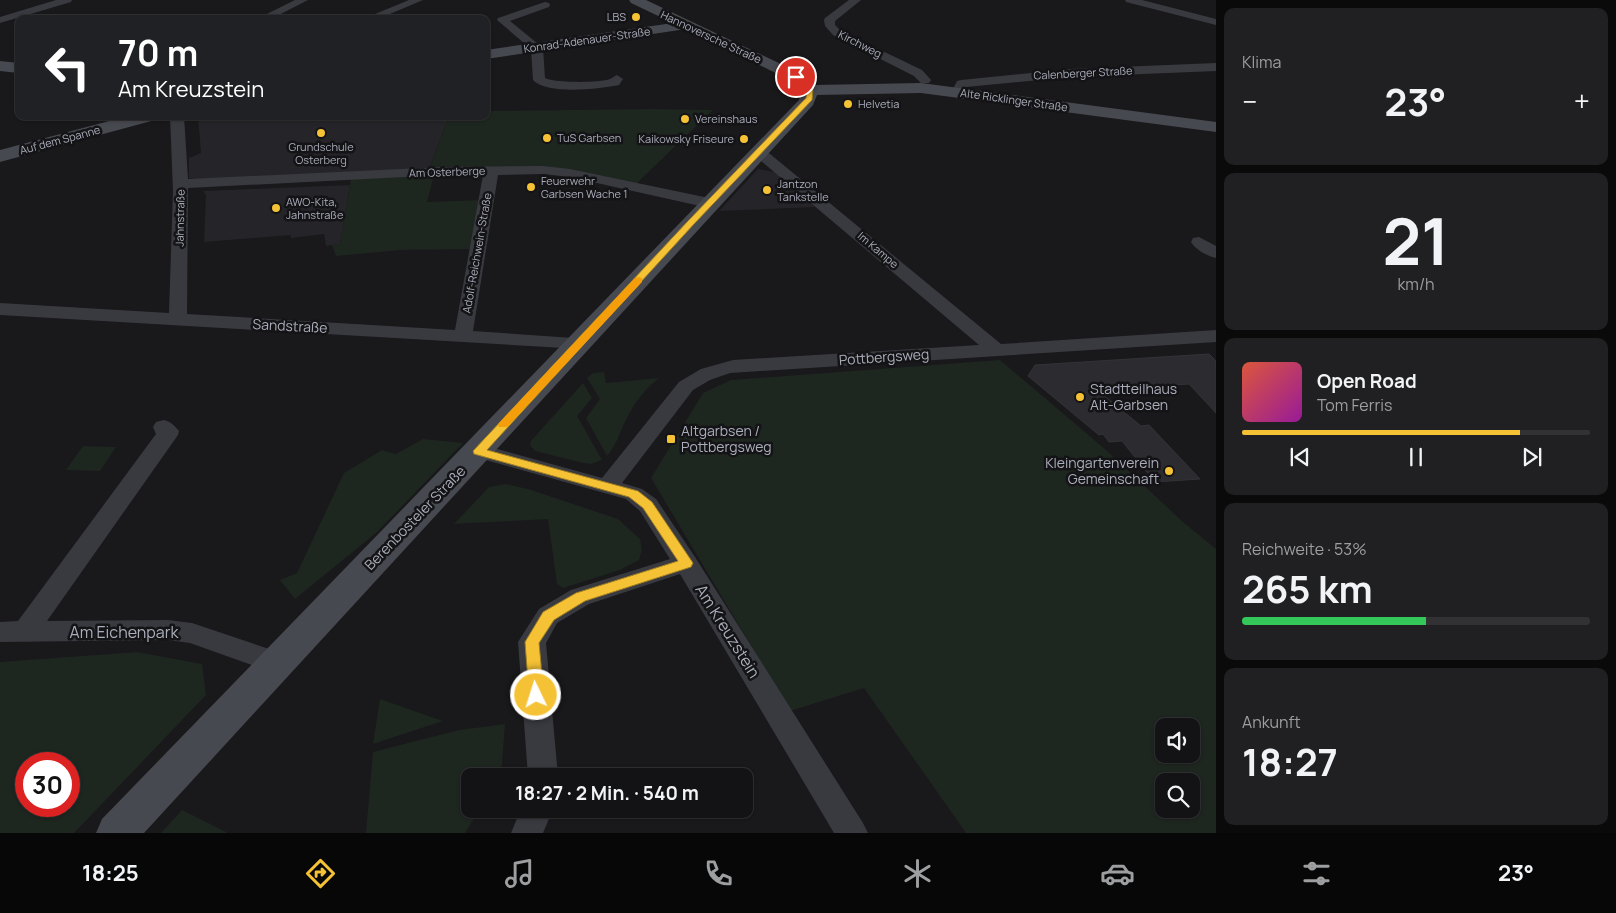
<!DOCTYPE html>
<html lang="de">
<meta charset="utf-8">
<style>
body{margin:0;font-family:Manrope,sans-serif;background:#202022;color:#f1f3f6;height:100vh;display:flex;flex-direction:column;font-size:19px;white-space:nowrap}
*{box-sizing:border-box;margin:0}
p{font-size:16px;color:#9d9ea0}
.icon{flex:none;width:28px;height:28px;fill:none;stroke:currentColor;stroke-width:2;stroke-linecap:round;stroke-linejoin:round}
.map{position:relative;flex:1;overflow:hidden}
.details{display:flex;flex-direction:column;gap:8px;padding:8px;background:#0a0a0b;width:400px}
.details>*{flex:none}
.guide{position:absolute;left:15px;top:15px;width:475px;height:105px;border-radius:10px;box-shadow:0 1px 4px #0004,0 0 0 1px #323234;background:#202124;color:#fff;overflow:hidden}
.buttons{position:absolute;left:1155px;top:718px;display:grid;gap:10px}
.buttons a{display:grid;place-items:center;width:45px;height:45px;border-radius:10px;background:#131214;box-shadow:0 1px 4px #0004,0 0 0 1px #323234;font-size:25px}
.speed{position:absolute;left:15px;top:752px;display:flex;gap:10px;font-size:25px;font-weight:700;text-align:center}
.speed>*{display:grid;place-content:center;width:65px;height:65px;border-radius:50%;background:#131214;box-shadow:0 1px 4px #0004,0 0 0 1px #323234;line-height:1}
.speed .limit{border:8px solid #d22;background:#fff;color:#111}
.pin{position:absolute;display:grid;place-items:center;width:42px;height:42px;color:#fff;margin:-21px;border:2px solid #fff;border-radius:50%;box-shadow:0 1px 5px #0007}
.me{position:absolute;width:55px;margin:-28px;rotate:356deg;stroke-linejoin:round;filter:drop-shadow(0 0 4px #0008)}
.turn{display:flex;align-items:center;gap:18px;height:105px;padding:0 20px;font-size:22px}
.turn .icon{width:65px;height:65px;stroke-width:2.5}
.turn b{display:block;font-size:35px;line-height:42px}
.big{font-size:38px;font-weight:700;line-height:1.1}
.details .tile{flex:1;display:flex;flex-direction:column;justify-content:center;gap:8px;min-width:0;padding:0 18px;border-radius:10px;background:#202022}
.details .dial{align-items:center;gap:0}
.dial b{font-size:65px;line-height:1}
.song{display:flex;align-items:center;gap:15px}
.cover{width:60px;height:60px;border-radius:8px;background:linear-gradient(135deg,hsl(10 70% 55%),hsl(300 70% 35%))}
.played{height:5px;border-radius:2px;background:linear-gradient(90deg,#f6c235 80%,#323234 80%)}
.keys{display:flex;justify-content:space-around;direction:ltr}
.heat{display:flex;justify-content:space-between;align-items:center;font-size:28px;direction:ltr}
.charge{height:8px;border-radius:4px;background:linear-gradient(90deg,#34c759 53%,#323234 0)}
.trip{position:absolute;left:461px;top:768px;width:292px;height:50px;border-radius:10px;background:#131214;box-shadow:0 1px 4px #0004,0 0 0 1px #323234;font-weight:700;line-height:50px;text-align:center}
.tab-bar{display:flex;height:80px;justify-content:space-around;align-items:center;background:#080708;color:#9d9ea0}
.tab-bar .icon{width:35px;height:35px}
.tab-bar .selected{color:#f6c235}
.tab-bar b{font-size:22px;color:#f1f3f6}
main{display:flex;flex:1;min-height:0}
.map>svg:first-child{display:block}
.built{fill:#252428}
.green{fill:#1e2620;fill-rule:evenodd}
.building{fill:#2c2b2f;stroke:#333237}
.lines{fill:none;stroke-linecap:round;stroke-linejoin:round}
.street{fill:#393a40;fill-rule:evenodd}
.secondary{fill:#474950;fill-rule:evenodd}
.route{fill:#f6c235;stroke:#a07e22}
.slow{fill:#f59e0b}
.poi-dot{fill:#f6c235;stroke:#141316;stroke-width:2}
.labels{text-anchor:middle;stroke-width:5;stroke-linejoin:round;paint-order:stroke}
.far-poi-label{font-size:11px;fill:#aaaebb;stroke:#141316;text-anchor:start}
.far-street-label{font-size:11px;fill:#aaaebb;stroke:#141316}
.street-label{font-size:14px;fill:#aaaebb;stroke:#141316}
.poi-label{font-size:14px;fill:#aaaebb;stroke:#141316;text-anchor:start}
.near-street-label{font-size:16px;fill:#aaaebb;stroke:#141316}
</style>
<main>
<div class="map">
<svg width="1216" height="833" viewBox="0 0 1216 833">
<rect width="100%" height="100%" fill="#19181b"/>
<g class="built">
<path d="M198,116H449L429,169L196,179L189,178V158L201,153Z"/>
<path d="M758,169L775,172L815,207L719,211Z"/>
<path d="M350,185L340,244L326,246L324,234L291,238V235L204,242L206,195L203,191Z"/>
</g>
<g class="green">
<path d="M650,109L713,110L635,185L563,169H429L449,116H486V111Z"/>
<path d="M434,175L427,202L482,200L472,249L401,250L336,256L332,245L340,244L351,179Z"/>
<path d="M1000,360L1105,449L1183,522L1216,549V833H966L864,688L790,711L651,478L703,393L731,380ZM1164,726H1191V754H1164ZM1164,781H1191V809H1164Z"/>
<path d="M604,372L606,383L659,378C646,388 634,403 627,418C619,433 619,441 607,456L586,418L600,399L587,378L593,373Z"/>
<path d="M583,383L592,398L577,416L602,460L591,464L583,463L535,451L530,445L531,441Z"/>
<path d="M423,439L463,443L376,533L295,599L280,580L297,573L344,473L382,450L396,454Z"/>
<path d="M83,446L116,447L100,471L66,470Z"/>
<path d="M506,484L528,489L618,519L640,539L642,550L639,560L620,570L563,588L557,584L548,519L454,524L489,487Z"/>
<path d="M137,652L202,664L206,695L74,833H0V662ZM26,764H69V806H26Z"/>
<path d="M380,699L443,721L373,744Z"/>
<path d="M505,724L501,776H470V809H480L465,833H366L373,752L459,730Z"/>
<path d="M182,810L228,833H161Z"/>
</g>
<path class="building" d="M1209,354L1216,361V413L1189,384L1096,389L1141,426L1149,425L1200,479L1155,482L1122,441L1109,442L1103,434L1099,435L1028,376L1035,365Z"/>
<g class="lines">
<g class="street">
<path d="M56,0H72L71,2L0,23V17Z"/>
<path d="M295,0H308L271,19H257Z"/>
<path d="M409,0H423L378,19H363Z"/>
<path d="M849,0H861L835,21V25L841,31L922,70L931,80L929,83H921L914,76L833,35L825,26L824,20L825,18Z"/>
<path d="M1125,0H1142L1216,19V25L1126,2Z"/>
<path d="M545,2L549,3L550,5L549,7L510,21L543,48L545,78C555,83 599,83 610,79C613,78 614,76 617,75L623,79L619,85C601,89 546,95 533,80L531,49L497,20L498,18Z"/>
<path d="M1216,63V71L1070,77L966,87L961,96L957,97L951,93L957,81L961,80L1070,69Z"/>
<path d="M170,116H184L188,179L443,167L543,166L570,169L709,198L714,200L717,203L714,206L709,208L570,177L543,174L498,175L473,331L588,339L591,343L588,347L581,349L0,315V303L169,313L173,191ZM443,175H483L455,330L187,314L188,188Z"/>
<path d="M759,148L764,149L1001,344L1216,330V342L730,373L710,380L693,390L622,483L642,489L656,499L695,557L863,823L868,833H834L680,574L589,604L557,623L546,643L558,776H528L518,642L539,609L571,590L670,559L640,511L626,499L471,456L468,451L471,446L479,444L602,478L679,382L701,369L733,360L979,345L754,155L752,152L754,149Z"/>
<path d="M1199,237L1216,246V258C1207,256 1196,250 1191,242L1193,238Z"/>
<path d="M164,420C171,422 174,425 179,431L178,435L47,621L168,620L192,623L287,655L291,663L287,671L277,674L190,643L168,640L0,642V622L18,621L156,434L153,427L156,422Z"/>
<path d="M521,809H553L543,833H511Z"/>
</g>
<g class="secondary">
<path d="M629,0H646L802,74L815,85L921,83L1216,122V132L921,93L817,95L813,105L144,833H96L102,819L799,100L802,90L790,80L686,29L486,59V50L673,23L631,3Z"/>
<path d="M0,61L19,63V73L0,71Z"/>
<path d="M128,116H157L155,120L0,162V150Z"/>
</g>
</g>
<path class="route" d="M793,75C801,75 810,83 813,90L812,100L694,224L487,450L638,491L652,502L693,563L691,567L585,601L554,620L539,643L544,695L542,699L536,701L531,699L529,695L525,642L543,612L576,593L678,561L643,508L629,497L474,454L473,451L688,221L806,98L807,90L793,78Z"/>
<path class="slow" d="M639,277L642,278V282L507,427H499L498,425L499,423L635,278Z"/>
<g class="poi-dot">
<circle cx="636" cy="17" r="5"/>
<circle cx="848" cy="104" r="5"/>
<circle cx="685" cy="119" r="5"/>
<circle cx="321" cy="133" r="5"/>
<circle cx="547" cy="138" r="5"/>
<circle cx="744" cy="139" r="5"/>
<circle cx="531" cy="187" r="5"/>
<circle cx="767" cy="190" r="5"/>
<circle cx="276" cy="208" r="5"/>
<circle cx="1080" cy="397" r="5"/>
<rect x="666" y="434" width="10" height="10" rx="2.5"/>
<circle cx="1169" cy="471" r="5"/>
</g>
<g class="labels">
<g class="far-poi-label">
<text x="626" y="21" text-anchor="end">LBS</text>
<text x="858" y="108">Helvetia</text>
<text x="695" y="123">Vereinshaus</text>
<text x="557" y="142">TuS Garbsen</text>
<text x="734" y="143" text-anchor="end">Kaikowsky Friseure</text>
<text x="321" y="151" text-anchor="middle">Grundschule<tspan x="321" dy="13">Osterberg</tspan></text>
<text x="541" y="185">Feuerwehr<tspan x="541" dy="13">Garbsen Wache 1</tspan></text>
<text x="777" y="188">Jantzon<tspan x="777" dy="13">Tankstelle</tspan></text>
<text x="286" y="206">AWO-Kita,<tspan x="286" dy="13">Jahnstraße</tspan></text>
</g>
<g class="far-street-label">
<text transform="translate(711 37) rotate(25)" y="4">Hannoversche Straße</text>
<text transform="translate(587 40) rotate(-8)" y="4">Konrad-Adenauer-Straße</text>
<text transform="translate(860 44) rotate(27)" y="4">Kirchweg</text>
<text transform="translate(1083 73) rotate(-3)" y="4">Calenberger Straße</text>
<text transform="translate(1014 100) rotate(8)" y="4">Alte Ricklinger Straße</text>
<text transform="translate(60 140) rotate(-15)" y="4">Auf dem Spanne</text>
<text transform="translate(447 172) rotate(-2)" y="4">Am Osterberge</text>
<text transform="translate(180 218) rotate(-89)" y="4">Jahnstraße</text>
<text transform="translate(878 250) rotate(40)" y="4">Im Kampe</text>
<text transform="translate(477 253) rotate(-80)" y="4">Adolf-Reichwein-Straße</text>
</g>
<g class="street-label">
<text transform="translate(290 326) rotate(3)" y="5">Sandstraße</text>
<text transform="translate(884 357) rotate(-4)" y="5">Pottbergsweg</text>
<text transform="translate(415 518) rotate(-46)" y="5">Berenbosteler Straße</text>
</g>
<g class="poi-label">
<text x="1090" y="394">Stadtteilhaus<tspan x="1090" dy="16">Alt-Garbsen</tspan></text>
<text x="681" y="436">Altgarbsen /<tspan x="681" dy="16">Pottbergsweg</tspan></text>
<text x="1159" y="468" text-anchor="end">Kleingartenverein<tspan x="1159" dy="16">Gemeinschaft</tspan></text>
</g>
<g class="near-street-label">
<text transform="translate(728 631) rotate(58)" y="6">Am Kreuzstein</text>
<text x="124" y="638">Am Eichenpark</text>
</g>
</g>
</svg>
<div class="buttons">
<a><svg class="icon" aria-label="sound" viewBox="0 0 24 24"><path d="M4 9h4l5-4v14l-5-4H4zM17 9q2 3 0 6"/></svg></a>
<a><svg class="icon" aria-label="search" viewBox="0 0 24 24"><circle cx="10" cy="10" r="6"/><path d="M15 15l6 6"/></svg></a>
</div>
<div class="speed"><div class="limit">30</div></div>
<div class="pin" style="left:796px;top:77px;background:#d93025"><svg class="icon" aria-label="arrive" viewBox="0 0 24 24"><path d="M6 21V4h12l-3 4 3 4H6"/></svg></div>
<svg class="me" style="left:536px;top:695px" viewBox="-20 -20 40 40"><circle r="17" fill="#f6c235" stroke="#fff" stroke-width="3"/><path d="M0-11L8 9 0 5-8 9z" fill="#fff"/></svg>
<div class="trip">18:27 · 2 Min. · 540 m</div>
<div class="guide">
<div class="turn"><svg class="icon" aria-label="left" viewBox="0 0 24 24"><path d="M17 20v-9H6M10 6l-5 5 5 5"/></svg><div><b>70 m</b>Am Kreuzstein</div></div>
</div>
</div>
<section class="details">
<div class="tile"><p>Klima</p>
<div class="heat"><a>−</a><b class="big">23°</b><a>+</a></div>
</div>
<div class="tile dial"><b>21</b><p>km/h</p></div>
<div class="tile">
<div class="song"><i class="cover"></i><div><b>Open Road</b><p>Tom Ferris</p></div></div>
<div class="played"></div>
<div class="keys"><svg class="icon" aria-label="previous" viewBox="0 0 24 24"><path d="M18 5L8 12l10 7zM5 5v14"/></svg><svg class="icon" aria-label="pause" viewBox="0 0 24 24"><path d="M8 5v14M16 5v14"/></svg><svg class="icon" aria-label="next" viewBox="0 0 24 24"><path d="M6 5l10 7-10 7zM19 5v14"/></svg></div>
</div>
<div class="tile"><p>Reichweite · 53%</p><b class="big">265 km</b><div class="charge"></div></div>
<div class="tile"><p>Ankunft</p><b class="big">18:27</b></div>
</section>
</main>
<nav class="tab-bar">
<b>18:25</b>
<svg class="icon selected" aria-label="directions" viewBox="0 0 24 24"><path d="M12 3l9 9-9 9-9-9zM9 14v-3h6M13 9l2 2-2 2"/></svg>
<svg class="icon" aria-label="music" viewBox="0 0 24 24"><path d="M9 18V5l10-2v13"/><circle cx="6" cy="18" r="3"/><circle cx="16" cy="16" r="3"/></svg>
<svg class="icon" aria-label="phone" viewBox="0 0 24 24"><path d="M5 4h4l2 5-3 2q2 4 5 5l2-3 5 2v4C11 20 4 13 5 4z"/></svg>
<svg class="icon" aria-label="climate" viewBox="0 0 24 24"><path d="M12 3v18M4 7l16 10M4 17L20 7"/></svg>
<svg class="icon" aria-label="car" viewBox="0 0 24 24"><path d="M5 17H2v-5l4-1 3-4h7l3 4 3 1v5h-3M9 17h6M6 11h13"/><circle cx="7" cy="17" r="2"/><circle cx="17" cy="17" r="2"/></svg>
<svg class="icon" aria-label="filters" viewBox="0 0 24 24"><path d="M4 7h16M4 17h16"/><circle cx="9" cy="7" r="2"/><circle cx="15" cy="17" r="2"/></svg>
<b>23°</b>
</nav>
